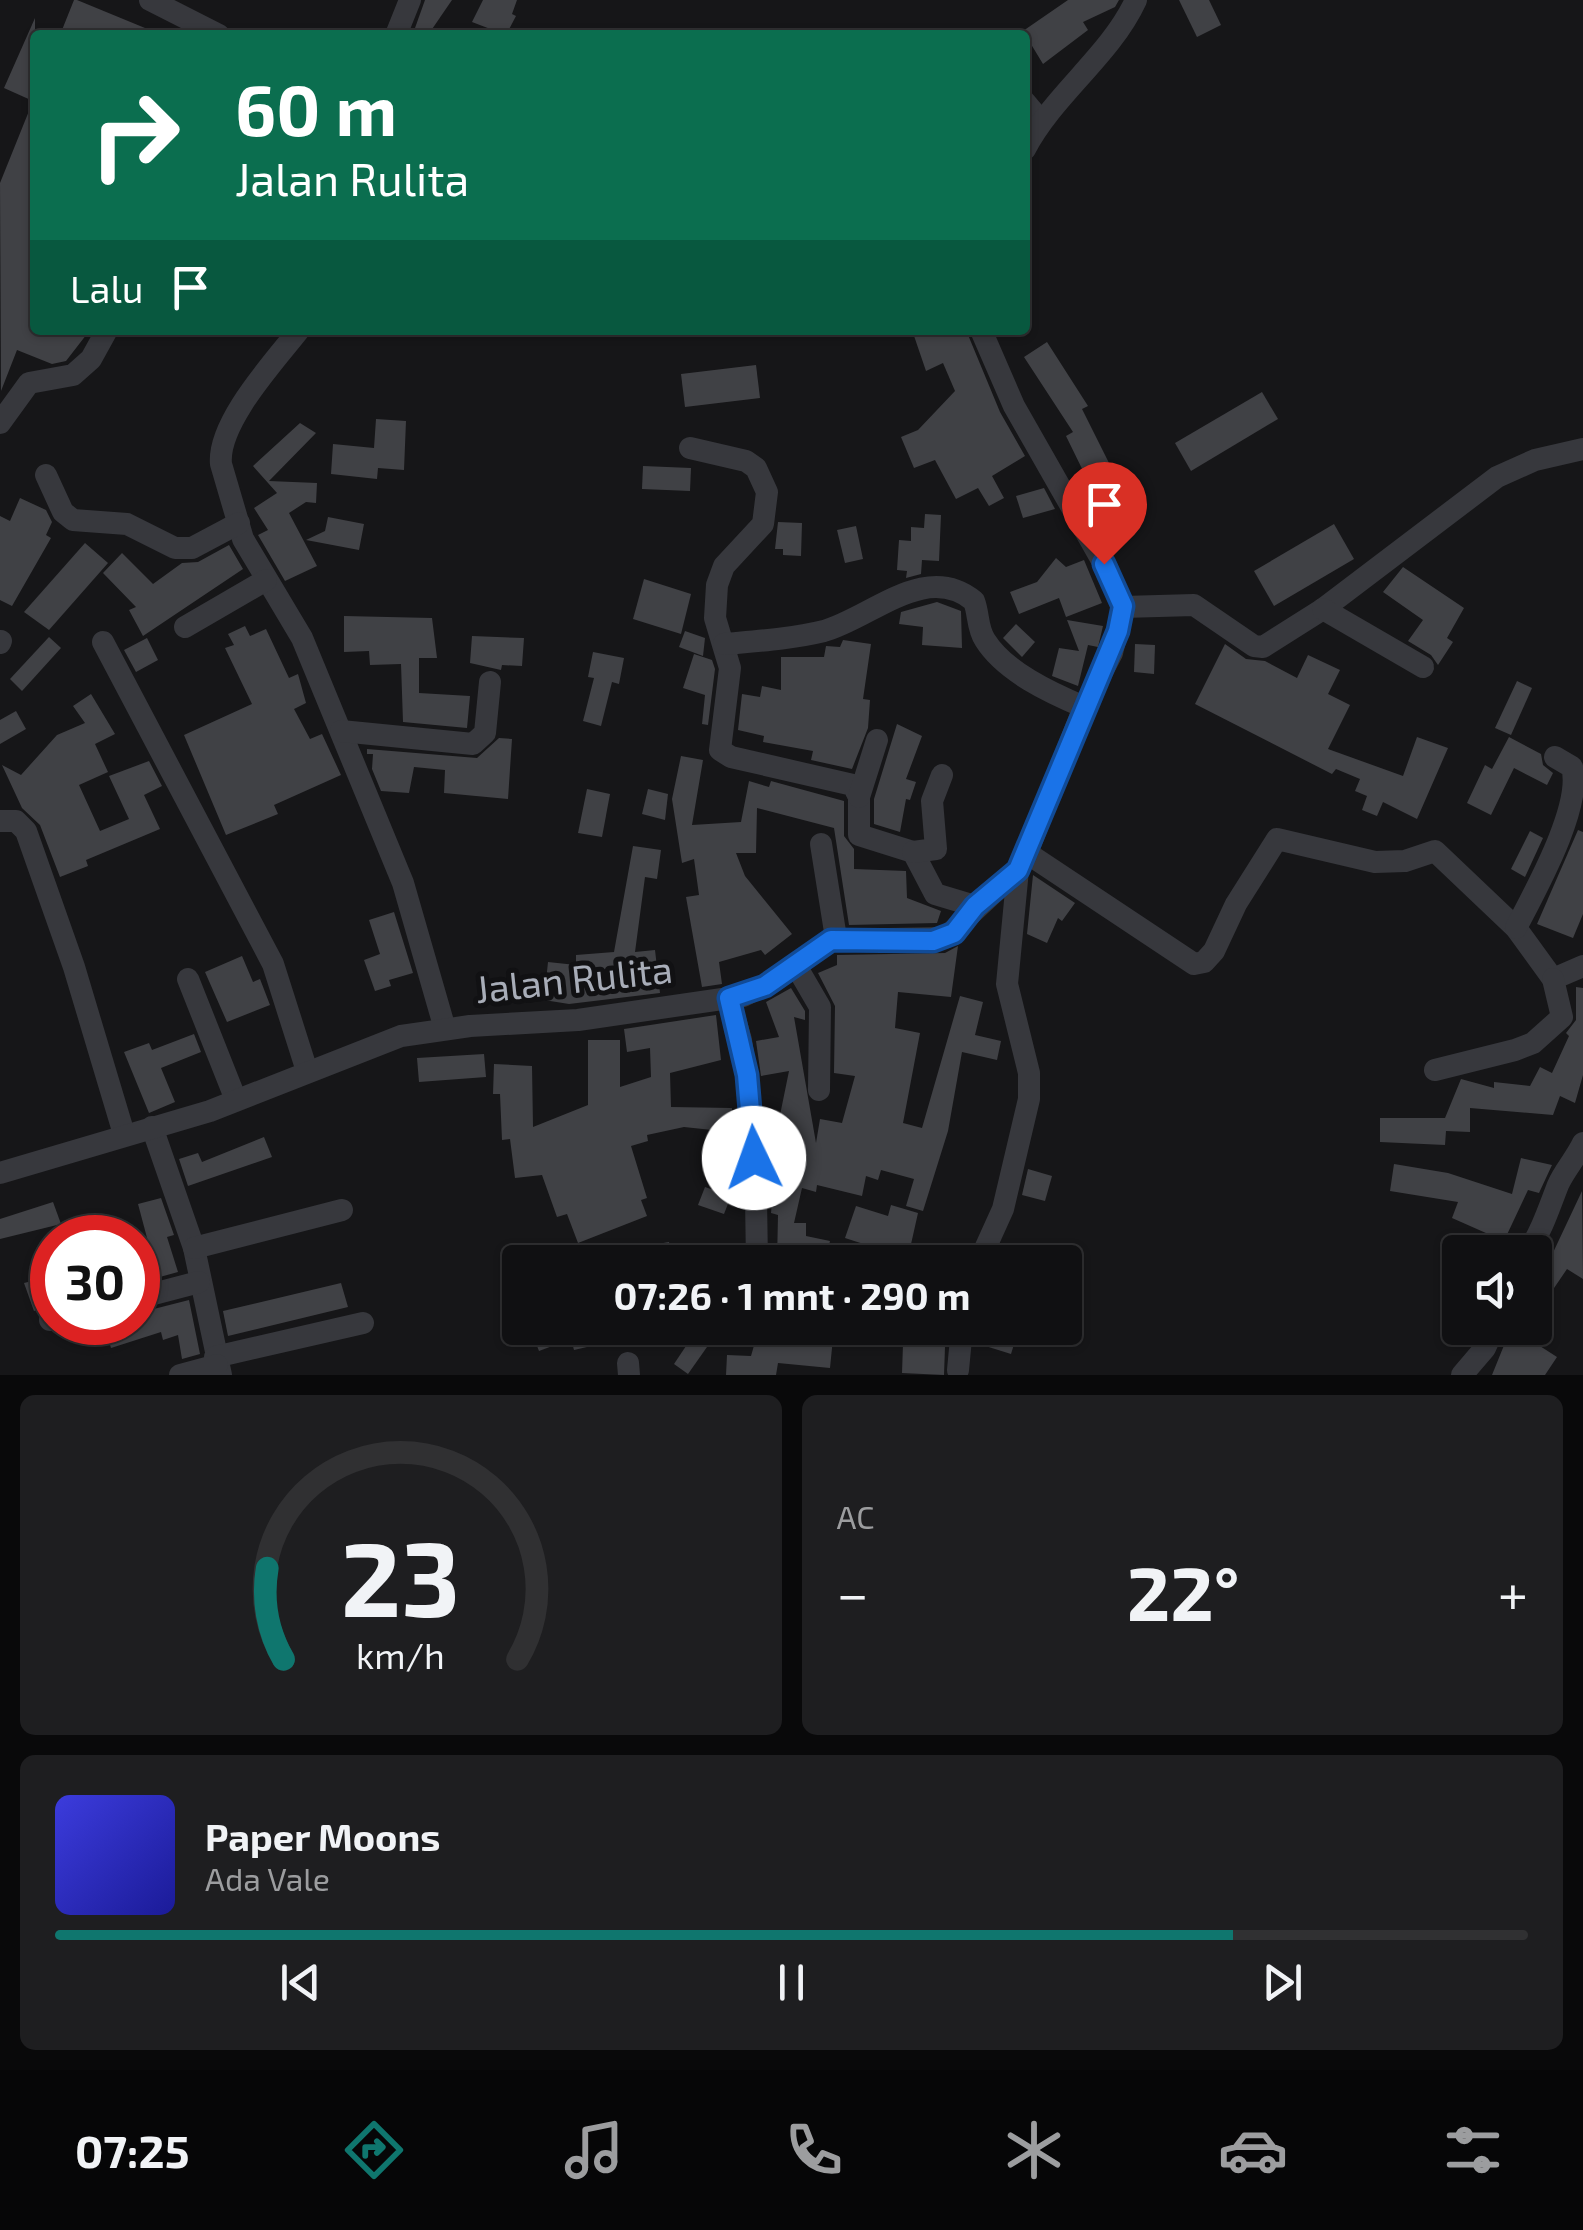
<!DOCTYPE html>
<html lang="id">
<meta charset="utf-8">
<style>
body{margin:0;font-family:"Exo 2",sans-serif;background:#1e1e20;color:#f1f3f6;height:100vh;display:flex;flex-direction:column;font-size:38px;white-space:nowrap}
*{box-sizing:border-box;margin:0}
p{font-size:32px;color:#9c9d9f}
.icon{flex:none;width:55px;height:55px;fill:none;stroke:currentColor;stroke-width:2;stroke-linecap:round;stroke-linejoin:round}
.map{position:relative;height:1375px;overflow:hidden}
.panel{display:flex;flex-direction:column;gap:20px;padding:20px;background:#09090a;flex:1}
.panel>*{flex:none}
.banner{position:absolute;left:30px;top:30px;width:1000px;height:305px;border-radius:10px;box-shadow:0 2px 8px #0004,0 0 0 2px #303032;background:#0b6e4f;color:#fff;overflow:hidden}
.tools{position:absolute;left:1442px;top:1235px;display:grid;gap:20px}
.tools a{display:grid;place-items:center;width:110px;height:110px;border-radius:10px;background:#101012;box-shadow:0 2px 8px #0004,0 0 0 2px #303032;font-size:50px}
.speed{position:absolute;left:30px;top:1215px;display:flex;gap:20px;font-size:50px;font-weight:700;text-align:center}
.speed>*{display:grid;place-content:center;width:130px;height:130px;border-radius:50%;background:#101012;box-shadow:0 2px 8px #0004,0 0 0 2px #303032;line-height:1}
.speed .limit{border:15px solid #d22;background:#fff;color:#111}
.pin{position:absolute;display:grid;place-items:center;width:85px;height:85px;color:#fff;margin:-102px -42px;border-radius:50% 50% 50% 0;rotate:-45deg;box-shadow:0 0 10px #0007}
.pin .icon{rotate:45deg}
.me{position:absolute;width:110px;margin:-55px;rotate:357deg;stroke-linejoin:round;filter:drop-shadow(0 0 8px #0008)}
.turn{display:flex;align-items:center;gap:35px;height:210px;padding:0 40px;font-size:45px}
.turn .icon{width:130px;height:130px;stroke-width:2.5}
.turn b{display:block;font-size:70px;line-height:85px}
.then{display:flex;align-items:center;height:95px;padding:0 40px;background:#0003;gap:20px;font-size:38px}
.big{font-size:75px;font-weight:700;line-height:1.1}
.panel .tile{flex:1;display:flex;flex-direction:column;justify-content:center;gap:15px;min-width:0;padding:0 35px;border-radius:15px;background:#1e1e20}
.panel .dial{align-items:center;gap:0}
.dial svg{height:260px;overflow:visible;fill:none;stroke:#303032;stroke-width:7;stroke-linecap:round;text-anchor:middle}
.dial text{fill:#f1f3f6;stroke:none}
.song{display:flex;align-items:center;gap:30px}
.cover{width:120px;height:120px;border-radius:15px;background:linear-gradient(135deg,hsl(240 70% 55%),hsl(240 70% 35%))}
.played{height:10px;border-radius:5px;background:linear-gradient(90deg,#0f766e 80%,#303032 80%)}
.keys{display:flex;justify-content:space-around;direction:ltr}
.heat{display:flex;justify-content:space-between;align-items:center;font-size:55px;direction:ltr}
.panel .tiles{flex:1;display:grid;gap:20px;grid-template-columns:1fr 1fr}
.tile:last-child{grid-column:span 2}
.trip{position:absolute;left:502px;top:1245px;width:580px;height:100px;border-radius:10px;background:#101012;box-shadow:0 2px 8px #0004,0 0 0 2px #303032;font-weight:700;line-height:100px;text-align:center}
.menu{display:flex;height:160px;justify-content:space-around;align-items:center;background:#060607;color:#9c9d9f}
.menu .icon{width:70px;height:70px}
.menu .on{color:#0f766e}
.menu b{font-size:45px;color:#f1f3f6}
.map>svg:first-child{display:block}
.building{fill:#404145}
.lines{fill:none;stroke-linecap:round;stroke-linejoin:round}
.minor{stroke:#37383d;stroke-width:22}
.route-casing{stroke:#114b97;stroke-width:25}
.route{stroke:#1a73e8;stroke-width:18}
.labels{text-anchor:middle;stroke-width:10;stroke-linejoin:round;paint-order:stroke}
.street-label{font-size:38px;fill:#a8adb8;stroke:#111113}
</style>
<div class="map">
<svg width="1583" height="1375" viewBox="0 0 1583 1375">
<rect width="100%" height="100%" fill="#161618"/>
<g class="building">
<path d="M74,0H77L162,35H60Z"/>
<path d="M425,0H452L428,35L415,28Z"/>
<path d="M483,0H517L512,14L516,16L506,35L472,22Z"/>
<path d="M1068,0H1119L1115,7L1083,22L1088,30L1043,64L1023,31Z"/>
<path d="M1179,0H1209L1221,25L1197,37Z"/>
<path d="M35,18V330H90L66,361L52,364L17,350L1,391L0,183L33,101L4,88Z"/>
<path d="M912,330H966L1000,412L1025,456L992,476L1004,498L989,506L978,488L956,499L935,460L914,468L901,437L918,430L955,391L943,363L926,371Z"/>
<path d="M1047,342L1088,406L1082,409L1113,471L1089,483L1066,436L1073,432L1024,357Z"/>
<path d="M756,365L760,398L685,407L681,374Z"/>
<path d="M1262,392L1278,419L1191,471L1175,443Z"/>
<path d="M376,419L406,421L404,470L378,468L377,479L331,474L333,444L374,448Z"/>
<path d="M300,423L316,433L269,481L317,483L316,503L306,502L289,513L317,566L285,581L258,535L268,530L254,508L277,493L253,466Z"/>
<path d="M643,466L691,468L690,491L642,489Z"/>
<path d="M1044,488L1055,509L1023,518L1016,496Z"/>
<path d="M20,498L46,510L52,522L46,535L51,538L12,606L0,600V516L10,521Z"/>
<path d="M925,514L941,515L939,561L922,560L921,574L906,578L907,571L897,570L899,540L911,541V527L924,528Z"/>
<path d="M328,517L364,524L359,550L306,540L325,531Z"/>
<path d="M778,522L802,523L801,556L783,555V549H775Z"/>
<path d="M1334,524L1354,559L1274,606L1254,571Z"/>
<path d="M856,526L863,559L845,563L837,530Z"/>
<path d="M85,543L108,563L49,630L24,612Z"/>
<path d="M229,545L243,569L143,636L129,610L136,607L103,573L122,553L153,584L182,563L198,562Z"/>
<path d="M1056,558L1066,567L1084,560L1102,603L1066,617L1059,598L1019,614L1010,592L1037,582Z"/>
<path d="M1403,567L1464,608L1447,638L1453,642L1438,665L1431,655L1408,641L1423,620L1383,592Z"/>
<path d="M644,579L691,594L681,634L633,619Z"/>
<path d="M937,602L961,611L962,648L922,645L923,627L899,624L901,612Z"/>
<path d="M344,616L432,618L437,658H419V693L470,696L467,728L403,722L401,664L370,665L369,651L344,652Z"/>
<path d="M1067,620L1103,626L1098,647L1088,645L1078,686L1052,676L1059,648L1079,651Z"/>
<path d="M1016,624L1035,642L1022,657L1003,638Z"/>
<path d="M245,626L250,636L266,629L289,678L298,674L306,703L294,709L310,739L322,734L341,775L274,805L278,814L226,835L184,735L252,704L225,648L234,645L228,634Z"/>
<path d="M685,631L705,638L703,656L679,647Z"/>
<path d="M472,636L524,638L522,666L502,665L501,670L470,663Z"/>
<path d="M49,637L61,648L22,691L10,679Z"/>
<path d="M147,638L158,660L136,672L124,650Z"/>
<path d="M843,640L871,644L863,699L870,700L868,728L852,769L811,760L813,751L763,742L764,736L738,730L742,694L760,697L762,686L781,690V657H824L826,646L840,647Z"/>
<path d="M1135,644L1155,645L1154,674L1134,672Z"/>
<path d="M1225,644L1246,659L1265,661L1297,678L1308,655L1340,670L1328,694L1350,705L1328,749L1403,776L1417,737L1448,748L1417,819L1383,802L1377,816L1362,810L1367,796L1355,791L1360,779L1336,769L1332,774L1195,704Z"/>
<path d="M593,652L624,658L619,684L612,682L601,726L583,721L594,678L588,677Z"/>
<path d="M694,654L712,660L715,669L708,725L702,724L705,695L683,688Z"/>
<path d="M1517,681L1532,688L1511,735L1495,728Z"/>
<path d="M91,694L115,734L95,744L108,772L79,785L100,831L129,819L109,776L149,761L162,786L144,795L160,829L86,860L88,866L60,877L40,825L22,808L2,765L21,775L57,735L85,723L73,706Z"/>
<path d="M16,711L26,729L0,744V720Z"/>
<path d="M897,724L922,736L906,779L916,782L910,800L906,799L900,832L874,824V799Z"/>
<path d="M1509,737L1541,754L1543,765L1553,773L1547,785L1514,768L1491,815L1467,803L1485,765L1492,769Z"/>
<path d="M499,738L512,739L508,799L444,793L445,770L414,767L409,793L381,791L372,769L373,754H367V749L477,758Z"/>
<path d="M681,756L703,760L692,825L741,822L749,781L769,787L771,781L844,801V836L854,849V869L906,871L907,898L941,911L937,923L849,925L834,828L757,808L756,853H736L745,876L792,934L765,955L761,950L719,962L722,984L702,987L686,897L699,895L694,859L682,863L672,799Z"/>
<path d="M587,789L610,794L602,837L578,833Z"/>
<path d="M648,789L668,794L665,820L642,814Z"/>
<path d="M1578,830L1583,832V914L1573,938L1537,924Z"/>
<path d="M1530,831L1543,838L1525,877L1511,869Z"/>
<path d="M633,846L661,850L657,879L645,877L635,952L655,950L660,993L569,1004L544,1000L548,962L576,965V955L614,952Z"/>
<path d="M1033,875L1075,903L1062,921L1058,918L1047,943L1027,934Z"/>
<path d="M394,912L413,973L389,980L391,986L375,991L364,960L380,954L369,920Z"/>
<path d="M958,946L951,997L898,992L895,1028L920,1033L903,1123L922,1128L960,996L983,1002L975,1035L1001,1041L997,1060L962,1052L948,1131L923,1211L906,1206L914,1179L881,1170L878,1180L866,1176L862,1196L817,1185L816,1192L802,1188L794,1223H806V1236L830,1241L825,1262H777L778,1215L771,1213L774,1178L770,1164L789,1071L761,1076L756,1041L779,1037L766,1002L791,988L805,1011V1020L794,1017L816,1143L820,1119L842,1123L855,1076L834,1073L835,1006L818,973L837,965V955L945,953Z"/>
<path d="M242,956L253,982L260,979L270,1005L227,1022L205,972Z"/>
<path d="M1576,987L1583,988V1075L1575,1103L1560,1096L1553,1115L1470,1108V1132L1446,1131L1445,1145L1380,1142V1118H1445L1461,1079L1494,1088V1082L1530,1086L1540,1067L1552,1073L1569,1036L1566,1033L1576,1020Z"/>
<path d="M716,1015L721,1060L670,1073L671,1107L732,1108L731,1132L684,1127L647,1135L648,1141L631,1146L647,1198L641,1200L647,1216L578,1243L567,1214L557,1217L542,1175L515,1178L510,1139L502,1140L500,1094H493L494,1064L532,1066L533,1127L588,1105V1040H620V1087L651,1077L650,1048L627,1052L624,1029Z"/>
<path d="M194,1034L201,1052L161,1068L175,1102L149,1113L124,1052L149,1043L152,1050Z"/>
<path d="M484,1054L486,1077L419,1082L417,1058Z"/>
<path d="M264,1137L272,1157L188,1186L179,1159L198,1153L202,1162Z"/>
<path d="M1521,1158L1552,1165L1539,1193L1528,1190L1504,1241L1452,1218L1458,1202L1390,1191L1394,1164L1448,1173L1512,1194Z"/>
<path d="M1028,1169L1052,1176L1045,1201L1022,1195Z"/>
<path d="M705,1187L731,1196L724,1214L698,1205Z"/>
<path d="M1582,1191L1583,1279L1567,1269L1535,1316V1267L1541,1271L1550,1259Z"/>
<path d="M161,1198L174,1235L167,1237L178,1272L138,1283V1268L148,1264L144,1251L150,1249L138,1204Z"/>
<path d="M53,1202L61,1224L0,1239V1219Z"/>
<path d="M891,1205L918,1213L907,1262H877L879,1249L845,1238L856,1206L888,1216Z"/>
<path d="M669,1242L672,1262H600L599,1254Z"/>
<path d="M52,1276V1305L34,1311L24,1283Z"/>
<path d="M341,1283L348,1307L228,1336L223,1311Z"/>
<path d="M189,1300L200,1354L182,1359L178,1335L163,1340L161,1332L111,1348L103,1322H138V1313Z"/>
<path d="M530,1328H599L600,1344L574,1350L571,1339L539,1351Z"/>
<path d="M759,1328H834L830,1368L778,1363L776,1375H726L727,1355L751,1356Z"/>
<path d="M872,1328H939L938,1347H945L944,1375L902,1373L903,1344L871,1343Z"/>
<path d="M984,1328H1019L1011,1354L979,1344Z"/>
<path d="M1511,1328L1532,1332L1529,1339L1557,1357L1545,1375H1492Z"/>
<path d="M690,1340L707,1347L688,1374L674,1364Z"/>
</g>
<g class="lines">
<g class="minor">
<path d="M150,0L219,35"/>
<path d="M396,35L410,0"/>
<path d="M1025,102L1041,121"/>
<path d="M1025,149C1054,94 1110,56 1136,0"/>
<path d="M299,330C274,362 217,423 221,464L243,539L302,638L403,883L445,1029"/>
<path d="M0,423L29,383L73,375L91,359L107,330"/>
<path d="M690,448L746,461L756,468L767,492L763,524L724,566L717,585L715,618L730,668L720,750L731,757L853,785L859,797V835L913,852L935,894L975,906"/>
<path d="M46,475L63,512L73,520L127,524L175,548H192L239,523"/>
<path d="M1123,607L1194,605L1254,646L1263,647L1323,609L1497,477L1535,460L1583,449"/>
<path d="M1323,609L1423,667"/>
<path d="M185,627L266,580"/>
<path d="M103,642L273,964L307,1071"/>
<path d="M0,643L1,641"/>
<path d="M724,644C757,641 791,639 824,631C871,618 926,561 974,601C979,614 977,628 985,640C1005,672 1051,693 1084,707"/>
<path d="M341,731L473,744L485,733L490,682"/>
<path d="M859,797L877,740"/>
<path d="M0,821H16L26,831L74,967L124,1134"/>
<path d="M821,844L836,938"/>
<path d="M913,852L936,849L932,801L942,775"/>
<path d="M1027,853L1194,964L1204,962L1214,951L1236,904L1277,839L1375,862L1405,861L1435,851L1516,928L1553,979L1583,966"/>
<path d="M1516,928C1535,891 1583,806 1572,767L1555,757"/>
<path d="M795,964L820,1007L819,1090"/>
<path d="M188,979L236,1100"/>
<path d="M729,998L741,1040L755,1136L757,1262"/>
<path d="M1435,1070L1515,1050L1533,1043L1562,1017L1553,979"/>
<path d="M152,1127L194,1248L221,1375"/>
<path d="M0,1173L210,1111L401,1036L470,1026L578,1020L743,996L774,981L831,940L945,938L1018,870L1027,853L1084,707L1112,653L1123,607L1104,564L1014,406L981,330"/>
<path d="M194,1248L342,1210"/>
<path d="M1528,1252C1542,1230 1549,1208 1558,1185C1564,1171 1576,1158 1583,1143"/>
<path d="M979,1262L1003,1209L1029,1099V1073L1007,984L1018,870"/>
<path d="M138,1298L199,1282"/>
<path d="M50,1320H52"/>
<path d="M215,1357L363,1323"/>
<path d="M628,1363L629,1375"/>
<path d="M958,1370L962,1328"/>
<path d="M180,1375L217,1365"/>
<path d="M1462,1375L1485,1348L1494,1328"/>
</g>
</g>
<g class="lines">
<defs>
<path id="route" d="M754,1158L747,1075L729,998L765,986L831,940L933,941L954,933L975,906L1018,870L1118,631L1123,606L1104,564"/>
</defs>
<use href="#route" class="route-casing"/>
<use href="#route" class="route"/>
</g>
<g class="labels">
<g class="street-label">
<text transform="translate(574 980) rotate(-6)" y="13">Jalan Rulita</text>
</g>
</g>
</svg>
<div class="tools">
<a><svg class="icon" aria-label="sound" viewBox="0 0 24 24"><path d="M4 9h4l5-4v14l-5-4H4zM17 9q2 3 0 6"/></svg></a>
</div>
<div class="speed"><div class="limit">30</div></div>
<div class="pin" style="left:1104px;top:564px;background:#d93025"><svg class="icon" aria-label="arrive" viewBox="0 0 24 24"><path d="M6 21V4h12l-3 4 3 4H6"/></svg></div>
<svg class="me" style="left:754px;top:1158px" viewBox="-20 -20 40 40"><circle r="19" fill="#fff"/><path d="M0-13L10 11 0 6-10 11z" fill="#1a73e8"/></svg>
<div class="trip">07:26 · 1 mnt · 290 m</div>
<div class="banner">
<div class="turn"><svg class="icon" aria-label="right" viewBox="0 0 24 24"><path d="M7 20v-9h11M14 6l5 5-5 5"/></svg><div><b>60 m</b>Jalan Rulita</div></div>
<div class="then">Lalu<svg class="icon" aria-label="arrive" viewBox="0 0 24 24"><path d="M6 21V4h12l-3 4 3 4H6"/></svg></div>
</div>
</div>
<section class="panel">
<div class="tiles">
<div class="tile dial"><svg viewBox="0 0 100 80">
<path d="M14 69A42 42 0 1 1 86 69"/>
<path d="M14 69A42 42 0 0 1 9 41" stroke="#0f766e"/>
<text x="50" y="56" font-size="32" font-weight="700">23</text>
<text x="50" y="72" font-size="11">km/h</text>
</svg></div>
<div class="tile"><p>AC</p>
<div class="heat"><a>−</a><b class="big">22°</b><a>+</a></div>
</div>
<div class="tile">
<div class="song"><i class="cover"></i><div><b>Paper Moons</b><p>Ada Vale</p></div></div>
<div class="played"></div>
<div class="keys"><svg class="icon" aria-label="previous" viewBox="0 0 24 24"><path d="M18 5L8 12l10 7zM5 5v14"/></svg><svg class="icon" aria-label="pause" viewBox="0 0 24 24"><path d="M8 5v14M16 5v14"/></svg><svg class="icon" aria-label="next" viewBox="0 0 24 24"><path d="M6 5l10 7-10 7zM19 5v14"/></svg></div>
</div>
</div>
</section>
<nav class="menu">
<b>07:25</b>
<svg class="icon on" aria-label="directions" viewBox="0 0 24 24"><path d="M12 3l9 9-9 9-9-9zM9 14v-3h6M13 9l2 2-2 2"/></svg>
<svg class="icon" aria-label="music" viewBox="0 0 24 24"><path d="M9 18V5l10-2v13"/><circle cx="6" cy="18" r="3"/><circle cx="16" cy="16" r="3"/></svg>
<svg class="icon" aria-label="phone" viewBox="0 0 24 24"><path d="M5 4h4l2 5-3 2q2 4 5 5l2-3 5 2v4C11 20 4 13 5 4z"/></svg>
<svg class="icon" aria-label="climate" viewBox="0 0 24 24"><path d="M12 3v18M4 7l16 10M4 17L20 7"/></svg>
<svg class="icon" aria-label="car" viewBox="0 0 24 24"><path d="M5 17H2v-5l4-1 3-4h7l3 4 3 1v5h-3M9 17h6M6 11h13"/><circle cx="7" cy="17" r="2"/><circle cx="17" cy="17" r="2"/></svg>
<svg class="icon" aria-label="filters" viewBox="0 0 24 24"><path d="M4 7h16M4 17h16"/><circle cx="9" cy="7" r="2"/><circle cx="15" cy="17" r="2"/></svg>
</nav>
